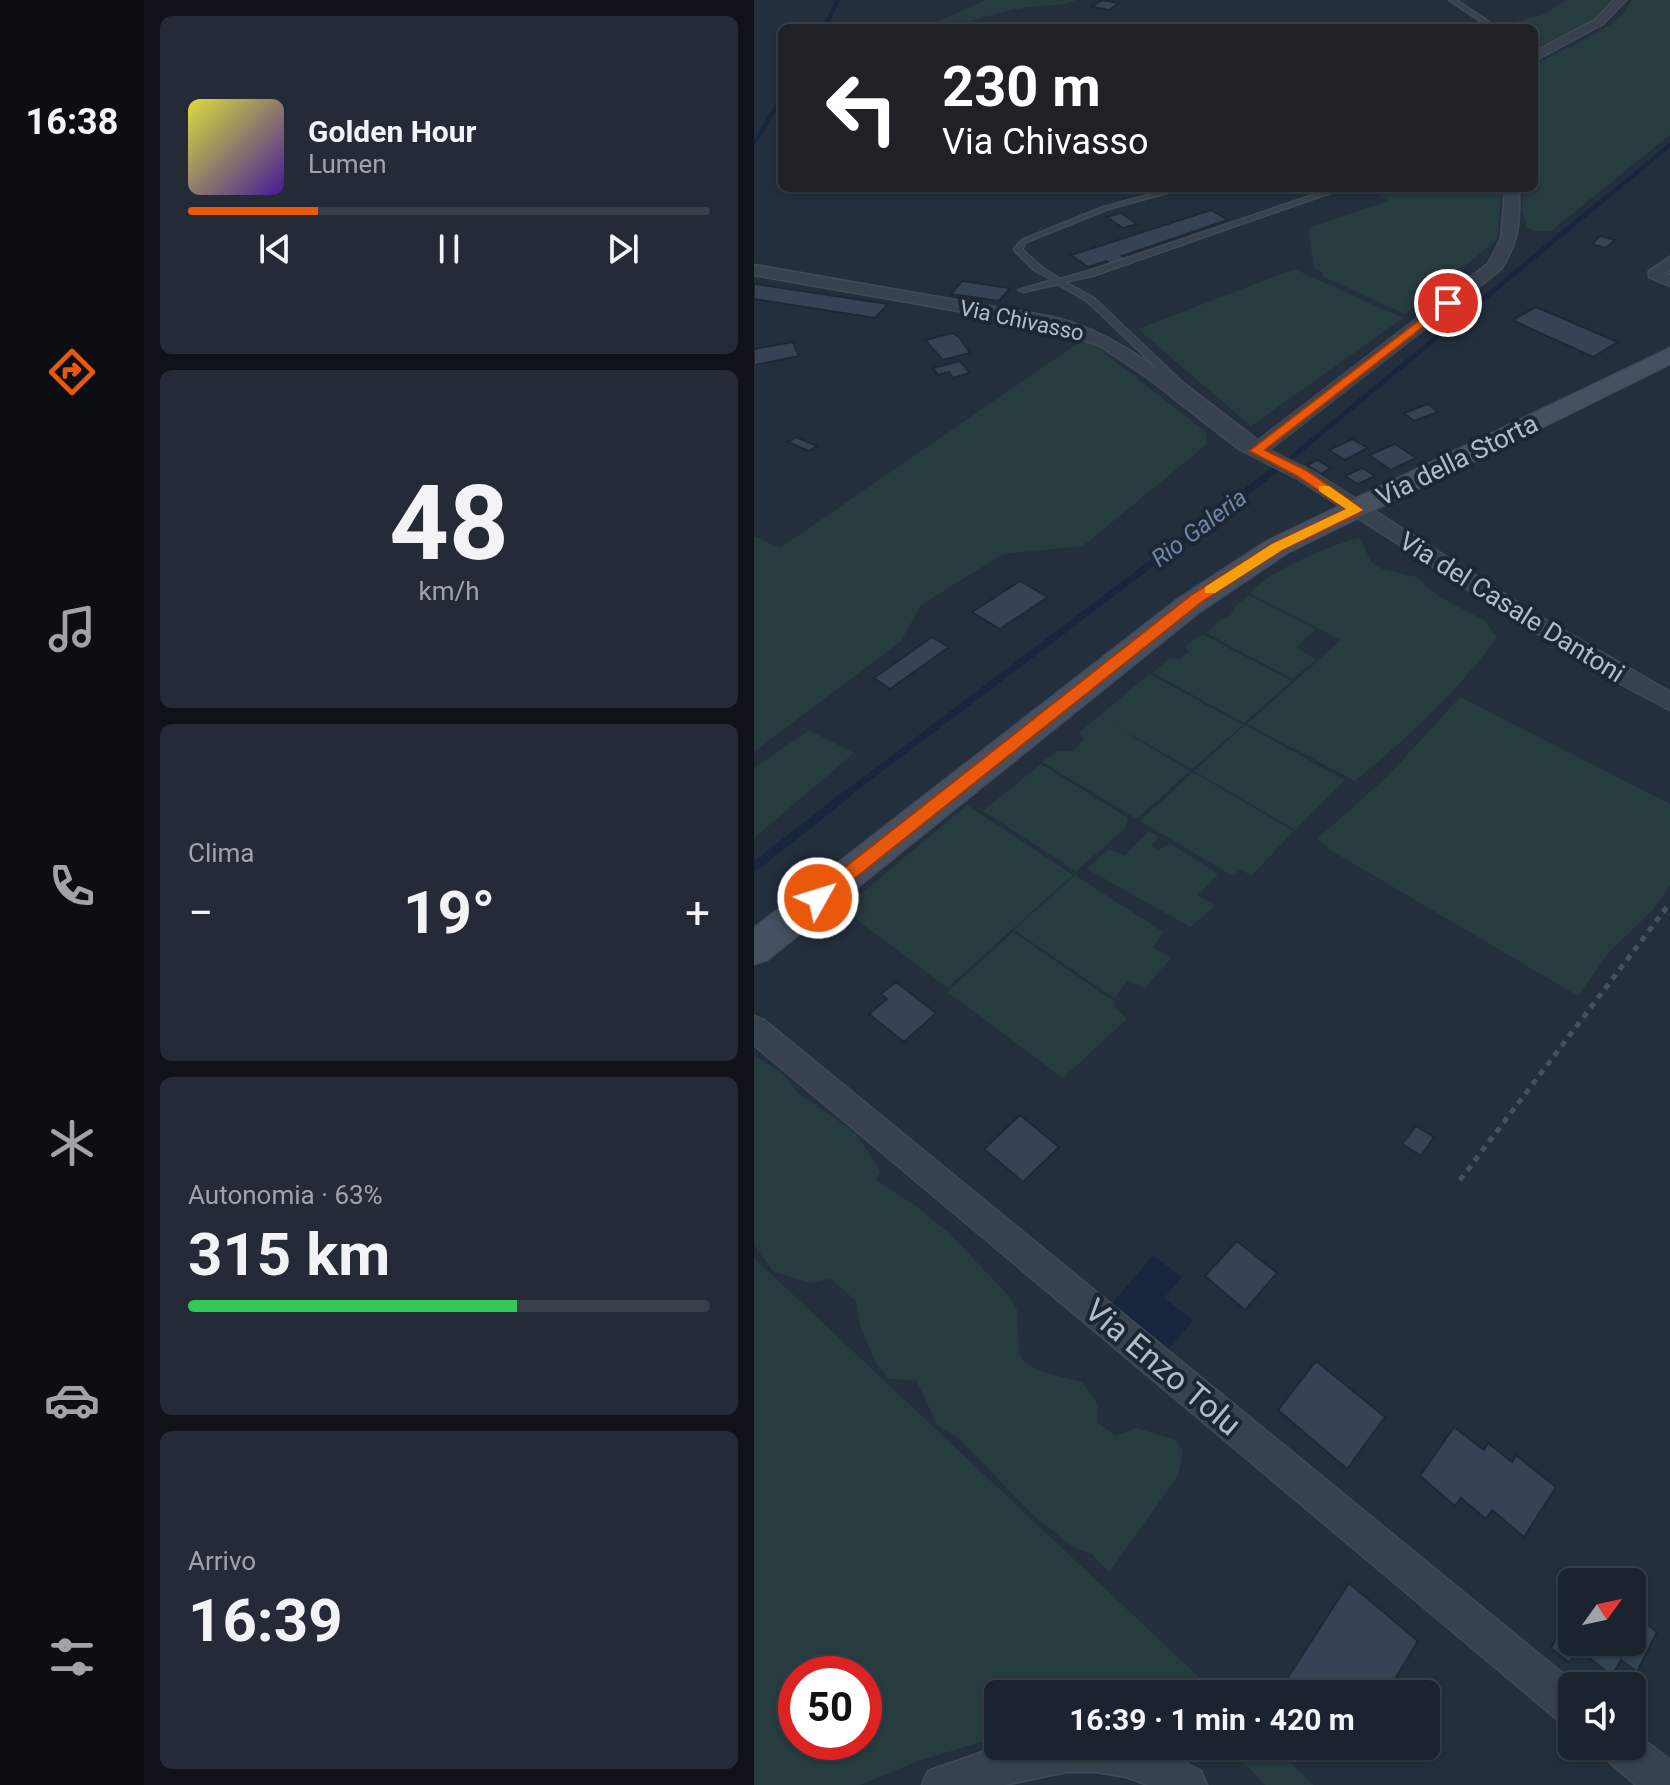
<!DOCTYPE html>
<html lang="it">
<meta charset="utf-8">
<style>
body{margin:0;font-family:Roboto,sans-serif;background:#242b36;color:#f1f3f6;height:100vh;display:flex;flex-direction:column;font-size:30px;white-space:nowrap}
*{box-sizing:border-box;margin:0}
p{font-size:26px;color:#a0a4aa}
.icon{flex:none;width:44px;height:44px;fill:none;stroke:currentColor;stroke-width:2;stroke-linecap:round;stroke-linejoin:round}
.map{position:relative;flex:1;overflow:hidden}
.sheet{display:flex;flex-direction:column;gap:16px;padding:16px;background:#0f1319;width:610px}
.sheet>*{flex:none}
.guide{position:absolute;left:24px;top:24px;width:760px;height:168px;border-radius:12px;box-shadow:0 2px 6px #0004,0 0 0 2px #39404a;background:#202124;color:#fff;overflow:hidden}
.needle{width:52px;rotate:57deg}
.tools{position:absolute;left:804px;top:1568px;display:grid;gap:16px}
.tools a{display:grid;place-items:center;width:88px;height:88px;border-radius:12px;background:#1b232e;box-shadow:0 2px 6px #0004,0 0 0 2px #39404a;font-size:40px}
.speed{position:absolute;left:24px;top:1656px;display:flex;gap:16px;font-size:40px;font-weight:700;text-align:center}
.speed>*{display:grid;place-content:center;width:104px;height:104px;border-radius:50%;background:#1b232e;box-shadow:0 2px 6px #0004,0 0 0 2px #39404a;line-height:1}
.speed .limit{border:12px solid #d22;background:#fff;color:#111}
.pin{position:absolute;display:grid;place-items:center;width:68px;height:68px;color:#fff;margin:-34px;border:4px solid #fff;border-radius:50%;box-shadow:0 2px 8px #0007}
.me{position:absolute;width:88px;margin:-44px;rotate:51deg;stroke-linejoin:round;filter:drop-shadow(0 0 6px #0008)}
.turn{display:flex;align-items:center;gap:28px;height:168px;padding:0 32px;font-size:36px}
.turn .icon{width:104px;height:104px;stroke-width:2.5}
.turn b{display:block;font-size:56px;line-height:68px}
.big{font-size:60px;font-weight:700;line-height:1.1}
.sheet .widget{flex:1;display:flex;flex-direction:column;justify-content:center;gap:12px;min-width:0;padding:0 28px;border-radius:12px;background:#242b36}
.sheet .dial{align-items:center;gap:0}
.dial b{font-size:104px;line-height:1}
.song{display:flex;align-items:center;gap:24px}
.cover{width:96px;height:96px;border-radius:12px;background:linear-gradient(135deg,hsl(60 70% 55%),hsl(260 70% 35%))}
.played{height:8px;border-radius:4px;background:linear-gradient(90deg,#ea580c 25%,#39404a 25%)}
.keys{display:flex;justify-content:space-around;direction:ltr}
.heat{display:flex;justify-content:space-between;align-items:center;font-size:44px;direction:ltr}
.charge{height:12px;border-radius:6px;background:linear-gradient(90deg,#34c759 63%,#39404a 0)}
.trip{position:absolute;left:230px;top:1680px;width:456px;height:80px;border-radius:12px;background:#1b232e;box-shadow:0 2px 6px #0004,0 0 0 2px #39404a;font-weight:700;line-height:80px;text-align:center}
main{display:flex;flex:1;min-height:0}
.tab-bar{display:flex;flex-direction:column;width:144px;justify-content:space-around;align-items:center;background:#0b0e12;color:#a0a4aa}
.tab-bar .icon{width:56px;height:56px}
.tab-bar .selected{color:#ea580c}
.tab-bar b{font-size:36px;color:#f1f3f6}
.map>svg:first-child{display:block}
.green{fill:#263c3f;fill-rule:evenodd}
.water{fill:#17263c}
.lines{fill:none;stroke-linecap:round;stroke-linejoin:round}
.stream-far3{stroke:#17263c;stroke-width:4}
.stream-far2{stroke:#17263c;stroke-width:5}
.stream-far1{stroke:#17263c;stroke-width:7}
.stream{stroke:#17263c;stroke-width:9}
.building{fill:#364354;stroke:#1f2835;stroke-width:2}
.service-casing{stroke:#414a57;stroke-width:3}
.minor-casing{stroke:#414a57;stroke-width:3}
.secondary-casing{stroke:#414a57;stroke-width:3}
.path{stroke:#3f5557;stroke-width:5;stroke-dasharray:6 6;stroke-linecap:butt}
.service{fill:#38414e;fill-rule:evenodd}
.minor{fill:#38414e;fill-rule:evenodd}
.secondary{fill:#465061;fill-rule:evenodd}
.route{fill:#ea580c;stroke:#983908;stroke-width:2}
.slow{fill:#f59e0b}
.labels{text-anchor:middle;stroke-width:8;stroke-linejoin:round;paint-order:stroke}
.far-street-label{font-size:22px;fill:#b4bcc9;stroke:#1d2633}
.far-water-label{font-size:24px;font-style:italic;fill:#6d86a8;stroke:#1d2633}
.street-label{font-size:26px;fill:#b4bcc9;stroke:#1d2633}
.near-street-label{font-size:32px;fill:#b4bcc9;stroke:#1d2633}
</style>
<main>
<nav class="tab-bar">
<b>16:38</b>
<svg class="icon selected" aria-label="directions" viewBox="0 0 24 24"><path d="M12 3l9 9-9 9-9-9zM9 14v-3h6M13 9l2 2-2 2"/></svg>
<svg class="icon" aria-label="music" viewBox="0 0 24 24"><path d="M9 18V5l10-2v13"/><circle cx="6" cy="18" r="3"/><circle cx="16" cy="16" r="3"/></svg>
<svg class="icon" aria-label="phone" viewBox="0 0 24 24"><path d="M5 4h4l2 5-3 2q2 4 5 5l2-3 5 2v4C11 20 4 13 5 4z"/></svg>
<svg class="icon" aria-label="climate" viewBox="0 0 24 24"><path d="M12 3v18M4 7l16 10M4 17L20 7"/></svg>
<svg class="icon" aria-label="car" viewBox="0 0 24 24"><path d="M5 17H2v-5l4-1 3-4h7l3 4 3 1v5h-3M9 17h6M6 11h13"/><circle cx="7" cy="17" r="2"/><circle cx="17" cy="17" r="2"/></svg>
<svg class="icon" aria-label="filters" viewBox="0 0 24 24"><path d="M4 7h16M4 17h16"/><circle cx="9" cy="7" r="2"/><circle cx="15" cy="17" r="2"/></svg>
</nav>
<section class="sheet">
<div class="widget">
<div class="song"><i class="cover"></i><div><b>Golden Hour</b><p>Lumen</p></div></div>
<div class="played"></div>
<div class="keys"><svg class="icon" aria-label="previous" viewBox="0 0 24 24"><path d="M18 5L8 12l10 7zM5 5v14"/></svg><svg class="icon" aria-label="pause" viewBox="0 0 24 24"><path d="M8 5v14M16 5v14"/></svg><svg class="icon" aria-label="next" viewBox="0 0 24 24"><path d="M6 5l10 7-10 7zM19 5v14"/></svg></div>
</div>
<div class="widget dial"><b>48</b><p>km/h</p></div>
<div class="widget"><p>Clima</p>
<div class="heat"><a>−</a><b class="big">19°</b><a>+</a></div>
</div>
<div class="widget"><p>Autonomia · 63%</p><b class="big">315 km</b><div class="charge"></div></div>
<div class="widget"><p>Arrivo</p><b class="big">16:39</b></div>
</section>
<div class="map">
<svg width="916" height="1785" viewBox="0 0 916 1785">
<rect width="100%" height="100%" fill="#242f3e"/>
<g class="green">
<path d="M232,0H322C311,6 296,5 284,6C245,9 209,28 170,28Z"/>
<path d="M813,0H861L841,23L780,53V28H757L759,22L788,15Z"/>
<path d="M877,0H916V135L797,231H780L773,227L768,210L769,188H780L783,114L780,73L783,65C807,46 867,31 877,0Z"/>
<path d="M652,188H748L743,240L651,314L568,276L569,273L560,268L554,228L634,201L625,194Z"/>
<path d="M540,269L649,318L497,426L384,329Z"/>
<path d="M335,341L452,432L453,444L329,546L249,554L167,605L147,641L0,752V536L26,548L324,343Z"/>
<path d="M606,538L617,562L628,569L662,577L684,596L731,621L743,637C705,691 652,739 601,781L493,724L587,640L496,594C510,573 580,543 606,538Z"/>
<path d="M495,595L562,629L542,647L562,660L539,679L452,633L466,620L476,617L480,607Z"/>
<path d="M448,634L538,681L490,723L399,673L416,658L426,659L435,652L431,646Z"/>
<path d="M395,674L489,725L438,769L354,722L436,771L383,819L288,762L304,751H319L330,740L326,732Z"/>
<path d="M706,697L916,804V886L897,912L855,952L824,996L578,851L563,839L633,777Z"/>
<path d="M491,725L591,780L541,830L440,771Z"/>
<path d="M55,730L100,753L0,838V768Z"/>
<path d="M287,764L374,818L372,828L322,871L229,811Z"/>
<path d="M439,772L540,831L497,876L487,869L479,876L386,821Z"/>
<path d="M213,805L319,875L193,988L89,909Z"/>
<path d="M395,831L405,837L397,845L404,850L417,844L464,874L444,895L461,906L436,927L333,869L354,849L371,855Z"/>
<path d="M321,875L409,932L399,947L417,958L391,988L374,981L360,998L260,930Z"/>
<path d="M259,932L361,1002L360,1006L373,1019L309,1078L193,992Z"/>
<path d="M0,1055L29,1074L45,1094L101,1132L126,1171L122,1180L162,1206L195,1233L255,1296L263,1310L265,1353L269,1360L285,1371L328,1382L344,1405L343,1422L362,1436L382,1428L422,1440L429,1452L424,1476L355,1572L338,1554L320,1548L279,1515L205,1439L183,1424L162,1380L135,1379L122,1363L106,1326L102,1301L77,1279L55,1283L19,1271L0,1245Z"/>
<path d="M0,1258L463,1694H244V1737L164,1761L106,1785H0ZM42,1674H110V1742H42Z"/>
<path d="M463,1746H518L560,1785H511L496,1769Z"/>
</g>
<path class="water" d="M399,1255L428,1277L410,1298L439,1320L413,1352L356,1306Z"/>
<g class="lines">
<g class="stream-far3">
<path d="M70,28L84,0"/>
<path d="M0,143L28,98"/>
<path d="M847,202L916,145"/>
</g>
<path class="stream-far2" d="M532,462L849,200"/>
<path class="stream-far1" d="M90,796L534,460"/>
<path class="stream" d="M0,867L93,794"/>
</g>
<g class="building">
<path d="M348,0L365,3L355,10L338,7Z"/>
<path d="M457,210L474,220L368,256L373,259L356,264L352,261L334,267L317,255Z"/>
<path d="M367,213L383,224L369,228L353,217Z"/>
<path d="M846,236L861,240L852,248L838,244Z"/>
<path d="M208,281L256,288L245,301L197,294Z"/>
<path d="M0,284H1L134,304L121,318L0,299Z"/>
<path d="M782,307L864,342L839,357L758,320Z"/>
<path d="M198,333L205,337L216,353L189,360L171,340Z"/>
<path d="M39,342L45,356L0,365V349Z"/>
<path d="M206,361L216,373L199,378L195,372L184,375L179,368Z"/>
<path d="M674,404L684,412L660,421L650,413Z"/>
<path d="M42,437L63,446L55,451L34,442Z"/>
<path d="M598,439L614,448L591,460L575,450Z"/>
<path d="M641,444L662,458L637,470L615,455Z"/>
<path d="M563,460L577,468L567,474L553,465Z"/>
<path d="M608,468L621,476L604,484L591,476Z"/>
<path d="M266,581L294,597L246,629L218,612Z"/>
<path d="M178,637L195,647L136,689L120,678Z"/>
<path d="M142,982L182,1013L150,1042L115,1014L133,999L127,994Z"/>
<path d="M266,1115L305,1147L269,1182L230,1149Z"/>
<path d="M662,1126L680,1137L667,1156L648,1144Z"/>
<path d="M483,1241L523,1273L491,1310L451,1276Z"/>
<path d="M562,1361L631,1417L593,1469L524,1410Z"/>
<path d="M700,1427L730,1450L734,1443L758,1462L762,1455L802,1487L770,1537L738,1510L732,1519L707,1498L701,1506L666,1476Z"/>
<path d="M818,1582V1642H878V1613L903,1632L883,1672L867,1660L858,1676L827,1651L814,1662L797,1648L816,1612L806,1604Z"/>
<path d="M595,1583L664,1641L632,1694H528L525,1691Z"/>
</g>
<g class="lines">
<defs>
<g id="service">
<path d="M695,0H702L744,28H737Z"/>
<path d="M420,188H431L354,209L272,242L268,249L286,266L306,279L335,271L580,188H590L341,275L311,282L340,298L428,382L502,439L506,451L505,453H499L495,442L422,386L334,302L304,284L269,292L265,290L299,280L280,270L261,251L260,249L268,240L350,207Z"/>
</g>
<g id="minor">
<path d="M860,0H872L849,24L780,61V52L841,20Z"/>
<path d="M751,188H765C766,220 765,244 746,270L515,450L558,471L785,616L916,692V710L861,681L769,625L544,479L485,449L394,378L346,346L296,327L0,275V265L299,317C380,337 434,398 501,443L734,264L747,239Z"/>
<path d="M916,257V270L912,273L916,275V286L895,277V271Z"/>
<path d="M0,1016L10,1020L824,1686H818V1726L804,1720L0,1045Z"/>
<path d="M878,1731L916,1760V1785H882L853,1760L847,1746H878Z"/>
<path d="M246,1746H400L447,1771L453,1785H394L372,1777L342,1772H312L251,1785H168L174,1771Z"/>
</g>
<path id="secondary" d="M916,348V364L533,553L444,613L13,960L0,964V928L424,599L513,541Z"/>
</defs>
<use href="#service" class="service-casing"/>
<use href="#minor" class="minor-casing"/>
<use href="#secondary" class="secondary-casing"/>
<path class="path" d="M706,1180L916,903"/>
<use href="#service" class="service"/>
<use href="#minor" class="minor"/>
<use href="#secondary" class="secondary"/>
</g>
<path class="route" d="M690,301L700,303L511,450L552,470L606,507V513L528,550L448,602L70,903H58L55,898L58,893L437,595L518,544L592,509L543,476L495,451Z"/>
<path class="slow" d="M565,486H575L609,510L528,550L461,593H451V587L518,544L592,509L565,491Z"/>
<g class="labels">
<g class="far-street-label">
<text transform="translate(268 320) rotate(12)" y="8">Via Chivasso</text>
</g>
<g class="far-water-label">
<text transform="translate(445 528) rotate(-37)" y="8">Rio Galeria</text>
</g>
<g class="street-label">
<text transform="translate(703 460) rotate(-26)" y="9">Via della Storta</text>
<text transform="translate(758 607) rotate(32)" y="9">Via del Casale Dantoni</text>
</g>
<g class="near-street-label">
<text transform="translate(409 1367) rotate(40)" y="11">Via Enzo Tolu</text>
</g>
</g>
</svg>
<div class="tools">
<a><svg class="needle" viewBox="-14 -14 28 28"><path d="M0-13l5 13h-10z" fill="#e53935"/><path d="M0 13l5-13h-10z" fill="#a0a4aa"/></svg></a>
<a><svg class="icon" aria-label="sound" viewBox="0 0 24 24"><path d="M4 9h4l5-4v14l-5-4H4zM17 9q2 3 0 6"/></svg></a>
</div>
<div class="speed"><div class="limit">50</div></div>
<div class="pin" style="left:694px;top:303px;background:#d93025"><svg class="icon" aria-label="arrive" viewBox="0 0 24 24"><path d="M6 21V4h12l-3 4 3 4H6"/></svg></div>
<svg class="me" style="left:64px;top:898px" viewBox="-20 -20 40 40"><circle r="17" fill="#ea580c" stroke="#fff" stroke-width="3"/><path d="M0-11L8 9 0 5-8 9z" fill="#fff"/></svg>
<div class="trip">16:39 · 1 min · 420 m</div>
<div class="guide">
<div class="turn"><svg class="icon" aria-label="left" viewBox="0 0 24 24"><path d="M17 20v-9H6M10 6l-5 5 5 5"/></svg><div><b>230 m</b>Via Chivasso</div></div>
</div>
</div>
</main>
